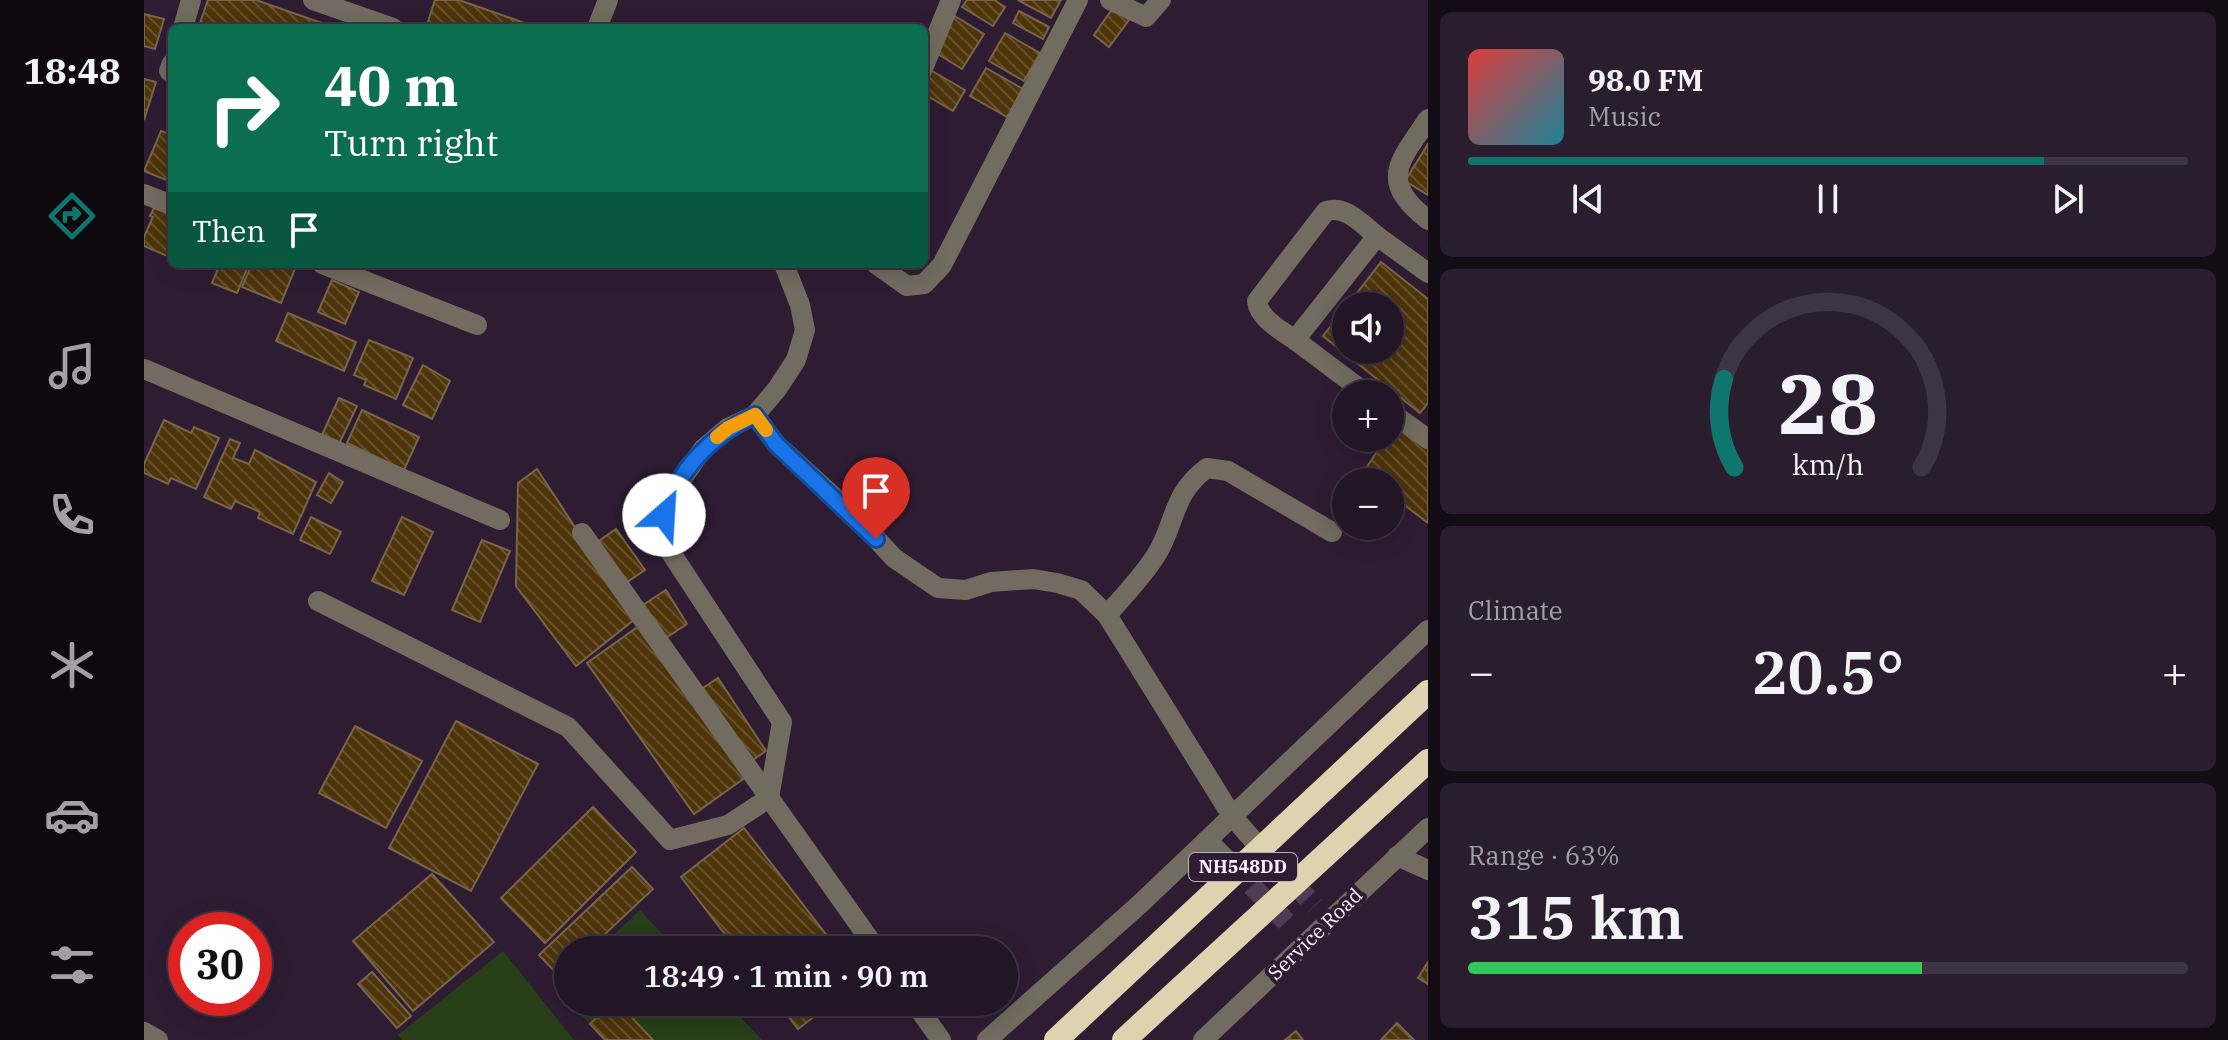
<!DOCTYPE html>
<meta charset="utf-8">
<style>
body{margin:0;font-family:"IBM Plex Serif",serif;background:#2a1e2e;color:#f1f3f6;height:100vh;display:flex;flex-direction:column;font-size:30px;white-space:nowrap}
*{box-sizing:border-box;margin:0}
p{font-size:26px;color:#a29fa7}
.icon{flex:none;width:44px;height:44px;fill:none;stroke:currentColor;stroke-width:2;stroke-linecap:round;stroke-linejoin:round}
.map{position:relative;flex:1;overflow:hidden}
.sheet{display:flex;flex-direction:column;gap:12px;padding:12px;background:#130c15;width:800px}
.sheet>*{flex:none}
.top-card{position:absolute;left:24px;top:24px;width:760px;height:244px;border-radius:12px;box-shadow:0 4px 20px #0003,0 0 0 2px #3f3443;background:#0b6e4f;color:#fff;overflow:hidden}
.fabs{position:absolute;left:1188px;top:292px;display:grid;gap:16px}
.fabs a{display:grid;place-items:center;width:72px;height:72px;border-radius:50%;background:#221526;box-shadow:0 4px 20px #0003,0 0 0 2px #3f3443;font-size:40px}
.speed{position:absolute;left:24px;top:912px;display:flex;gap:16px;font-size:40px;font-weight:700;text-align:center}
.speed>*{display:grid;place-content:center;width:104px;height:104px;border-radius:50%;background:#221526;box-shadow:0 4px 20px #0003,0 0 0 2px #3f3443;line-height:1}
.speed .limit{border:12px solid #d22;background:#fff;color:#111}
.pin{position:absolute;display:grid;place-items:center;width:68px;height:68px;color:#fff;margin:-82px -34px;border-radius:50% 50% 50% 0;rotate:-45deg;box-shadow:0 0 8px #0007}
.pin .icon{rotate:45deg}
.me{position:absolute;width:88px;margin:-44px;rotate:26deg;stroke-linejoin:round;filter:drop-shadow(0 0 6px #0008)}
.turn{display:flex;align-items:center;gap:28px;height:168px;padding:0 24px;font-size:36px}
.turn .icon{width:104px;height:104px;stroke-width:2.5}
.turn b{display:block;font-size:56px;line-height:68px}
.then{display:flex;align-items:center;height:76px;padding:0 24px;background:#0003;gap:16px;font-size:30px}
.big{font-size:60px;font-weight:600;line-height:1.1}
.sheet .widget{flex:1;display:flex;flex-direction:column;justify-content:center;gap:12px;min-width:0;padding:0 28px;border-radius:12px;background:#2a1e2e}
.sheet .dial{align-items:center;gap:0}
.dial svg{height:208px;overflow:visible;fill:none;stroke:#3f3443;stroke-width:7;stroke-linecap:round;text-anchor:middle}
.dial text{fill:#f1f3f6;stroke:none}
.song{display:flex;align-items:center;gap:24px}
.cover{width:96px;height:96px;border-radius:12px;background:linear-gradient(135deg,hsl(0 70% 55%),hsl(190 70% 35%))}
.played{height:8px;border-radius:4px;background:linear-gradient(90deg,#0f766e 80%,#3f3443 80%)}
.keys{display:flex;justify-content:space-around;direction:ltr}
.heat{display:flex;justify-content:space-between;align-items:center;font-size:44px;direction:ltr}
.charge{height:12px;border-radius:6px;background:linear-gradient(90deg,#34c759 63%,#3f3443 0)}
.trip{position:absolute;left:410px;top:936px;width:464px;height:80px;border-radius:40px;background:#221526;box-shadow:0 4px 20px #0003,0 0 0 2px #3f3443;font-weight:600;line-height:80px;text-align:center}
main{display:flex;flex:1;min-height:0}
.dock{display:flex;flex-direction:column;width:144px;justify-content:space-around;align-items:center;background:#0e080f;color:#a29fa7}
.dock .icon{width:56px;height:56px}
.dock .active{color:#0f766e}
.dock b{font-size:36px;color:#f1f3f6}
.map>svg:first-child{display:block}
.green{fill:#283f18}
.building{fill:url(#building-back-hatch);stroke:#786549;stroke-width:2}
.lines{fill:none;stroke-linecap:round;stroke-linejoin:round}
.minor-tunnel{stroke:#4d3c52;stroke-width:20;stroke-dasharray:20 10;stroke-linecap:butt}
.minor{stroke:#716c5f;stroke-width:20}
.highway-bridge{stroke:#ded3af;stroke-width:24}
.route-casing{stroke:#114b97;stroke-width:20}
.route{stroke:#1a73e8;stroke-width:14}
.slow{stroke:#f59e0b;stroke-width:14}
.labels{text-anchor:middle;stroke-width:8;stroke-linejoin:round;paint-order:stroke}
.shield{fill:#2e1c33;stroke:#beb0c2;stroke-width:2}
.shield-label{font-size:18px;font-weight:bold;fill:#fbefff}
.street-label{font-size:20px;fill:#fbefff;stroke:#2e1c33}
</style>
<main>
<nav class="dock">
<b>18:48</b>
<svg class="icon active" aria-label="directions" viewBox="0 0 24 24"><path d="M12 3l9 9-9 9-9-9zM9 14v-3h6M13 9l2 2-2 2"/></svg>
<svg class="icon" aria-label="music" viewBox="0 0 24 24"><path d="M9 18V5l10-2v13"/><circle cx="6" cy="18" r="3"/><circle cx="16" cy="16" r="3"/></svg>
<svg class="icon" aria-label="phone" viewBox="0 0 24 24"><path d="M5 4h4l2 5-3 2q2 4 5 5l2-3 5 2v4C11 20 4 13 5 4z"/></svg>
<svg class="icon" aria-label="climate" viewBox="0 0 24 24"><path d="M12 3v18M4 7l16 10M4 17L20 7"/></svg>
<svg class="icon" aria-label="car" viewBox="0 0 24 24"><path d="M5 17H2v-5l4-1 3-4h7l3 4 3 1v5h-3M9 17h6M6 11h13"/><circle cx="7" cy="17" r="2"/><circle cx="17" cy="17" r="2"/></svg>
<svg class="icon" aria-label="filters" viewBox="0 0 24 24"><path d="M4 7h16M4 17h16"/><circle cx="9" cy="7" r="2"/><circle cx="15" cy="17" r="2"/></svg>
</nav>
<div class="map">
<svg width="1284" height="1040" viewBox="0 0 1284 1040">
<defs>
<pattern id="building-back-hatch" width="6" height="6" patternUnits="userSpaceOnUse" patternTransform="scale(2)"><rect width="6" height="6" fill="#4d3409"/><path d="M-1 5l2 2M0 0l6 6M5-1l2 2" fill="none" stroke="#68522e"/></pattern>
</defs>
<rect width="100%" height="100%" fill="#2e1c33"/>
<g class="green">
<path d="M496,910L533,950H454Z"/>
<path d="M359,951L430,1040H258L254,1035Z"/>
<path d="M425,1002H469L446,1024Z"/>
<path d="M473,1002H582L618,1040H509Z"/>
</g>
<g class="building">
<path d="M64,0H112L192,28H70L56,23Z"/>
<path d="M291,0H315L395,28H282Z"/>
<path d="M823,0H850L861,7L849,26L818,7Z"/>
<path d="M874,0H917L907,18Z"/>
<path d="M969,8L985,20L965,47L950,35Z"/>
<path d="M875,11L905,27L899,39L869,23Z"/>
<path d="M0,14L20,19L11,49L0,46Z"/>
<path d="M811,16L840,34L818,69L789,51Z"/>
<path d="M861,33L896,53L880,81L845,61Z"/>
<path d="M842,68L879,89L863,117L826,96Z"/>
<path d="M788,71L821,90L809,111L780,94V85Z"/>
<path d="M0,79L12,82L0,120Z"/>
<path d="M17,131L28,135L27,182L0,171Z"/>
<path d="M1284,144V195L1261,181Z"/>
<path d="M10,208L28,215V258L0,246V237L9,217L6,216Z"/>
<path d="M1237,262L1284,299V403L1276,413L1179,336L1202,307V350H1246V306H1203Z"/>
<path d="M76,264H105L93,293L68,283Z"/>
<path d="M108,264H153L137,303L98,287Z"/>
<path d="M188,280L215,292L201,324L174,312Z"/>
<path d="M144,313L212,342L200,371L132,341Z"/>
<path d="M225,340L269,358L252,399L220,385L222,380L210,375Z"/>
<path d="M279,365L306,381L288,419L259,405Z"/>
<path d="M195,398L213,406L195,444L177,437Z"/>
<path d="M218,410L275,437L260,470L203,443Z"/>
<path d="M20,420L47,433L50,427L75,438L52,489L27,478L24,484L0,473V464Z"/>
<path d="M1252,424L1284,446V523L1246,494V482H1213L1242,438H1246V432Z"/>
<path d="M86,439L96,443L89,458L105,464L111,450L172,482L149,534L114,518L116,512L91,501L87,509L60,497Z"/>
<path d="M393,469L491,619L432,666L372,586L374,483Z"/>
<path d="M185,473L199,482L187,503L173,495Z"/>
<path d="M167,517L197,532L186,554L156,540Z"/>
<path d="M258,517L289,532L260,595L228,581Z"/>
<path d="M472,529L501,570L480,584L452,543Z"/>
<path d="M338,540L366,551L336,622L308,610Z"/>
<path d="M522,590L543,624L520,639L499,605Z"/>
<path d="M495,626L602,777L550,814L443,663Z"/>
<path d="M574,678L622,751L607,761L559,688Z"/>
<path d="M312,721L394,764L327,891L245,848Z"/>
<path d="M211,726L278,761L242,828L175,793Z"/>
<path d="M449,807L492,852L401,943L357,898Z"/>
<path d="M600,828L694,950H593L537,877Z"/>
<path d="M488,867L509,889L444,950H424V969L416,977L395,955Z"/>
<path d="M288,874L350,942L269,1011L209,941Z"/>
<path d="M1284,962V984L1274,978Z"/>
<path d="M228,972L267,1016L253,1028L214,984Z"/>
<path d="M469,1002H473L509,1040H461L446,1024Z"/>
<path d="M633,1002H689L654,1029Z"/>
<path d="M1253,1023L1270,1040H1237Z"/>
<path d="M1152,1031L1159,1040H1141Z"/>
</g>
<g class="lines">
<g class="minor-tunnel">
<path d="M1109,840L1171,906"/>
<path d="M1087,864L1149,929"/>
</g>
<g class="minor">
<path d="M169,0L249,28"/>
<path d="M966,0L1002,17L1017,0"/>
<path d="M39,28L47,0"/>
<path d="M453,28L464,0"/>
<path d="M28,63L25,71L28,73"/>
<path d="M780,66L807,0"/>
<path d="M1284,119C1256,162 1233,180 1284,220"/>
<path d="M0,194L28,205"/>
<path d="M178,264L333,325"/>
<path d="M732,264L763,286L780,284L798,265L934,0"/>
<path d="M1151,340C1137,330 1115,319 1113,301L1182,211C1202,205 1218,224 1233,236"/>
<path d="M0,369L356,520"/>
<path d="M1223,394L1151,340L1233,236L1284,273"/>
<path d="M1246,412L1284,439"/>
<path d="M611,415L632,444L714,519L750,558L794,588L822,590L847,582L889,579L913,583L937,590L963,615L1088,816L1109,840"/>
<path d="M438,533L733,950"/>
<path d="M174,601L424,727L526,840L584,825L625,798L638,722L514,533L525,497L559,449L584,428L611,415L633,389L652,360L661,330L656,305L640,264"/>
<path d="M963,615C979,597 997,578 1011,557C1032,525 1027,494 1063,468L1084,471L1188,532"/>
<path d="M1063,840L1087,864"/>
<path d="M1253,856L1284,870"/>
<path d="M770,1002L797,1040"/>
<path d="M0,1032L14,1040"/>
<path d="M843,1040L996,904L1284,630"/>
<path d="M1059,1040L1284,828"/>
</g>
<g class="highway-bridge">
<path d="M912,1040L1284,692"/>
<path d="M980,1040L1284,761"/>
</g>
</g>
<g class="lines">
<defs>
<path id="route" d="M520,515C534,469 568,435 611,415L632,444L732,539"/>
</defs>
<use href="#route" class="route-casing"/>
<use href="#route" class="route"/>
<path class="slow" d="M573,437L584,428L611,415L622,430"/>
</g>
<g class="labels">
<rect class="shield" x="1045" y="853" width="108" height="28" rx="6"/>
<g class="shield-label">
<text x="1099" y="873">NH548DD</text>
</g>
<g class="street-label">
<text transform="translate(1171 934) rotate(-44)" y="7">Service Road</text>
</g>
</g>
</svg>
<div class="fabs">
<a><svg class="icon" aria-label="sound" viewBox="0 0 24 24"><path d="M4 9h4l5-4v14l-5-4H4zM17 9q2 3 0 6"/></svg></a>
<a>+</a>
<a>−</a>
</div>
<div class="speed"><div class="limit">30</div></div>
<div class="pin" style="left:732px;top:539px;background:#d93025"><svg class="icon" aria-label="arrive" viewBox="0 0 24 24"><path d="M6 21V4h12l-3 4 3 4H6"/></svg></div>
<svg class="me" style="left:520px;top:515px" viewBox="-20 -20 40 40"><circle r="19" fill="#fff"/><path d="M0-13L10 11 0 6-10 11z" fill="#1a73e8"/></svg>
<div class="trip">18:49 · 1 min · 90 m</div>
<div class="top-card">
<div class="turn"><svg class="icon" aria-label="right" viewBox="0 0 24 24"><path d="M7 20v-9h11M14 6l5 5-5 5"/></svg><div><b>40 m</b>Turn right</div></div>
<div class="then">Then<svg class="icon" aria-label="arrive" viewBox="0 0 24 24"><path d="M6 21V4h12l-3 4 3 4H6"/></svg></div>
</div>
</div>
<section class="sheet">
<div class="widget">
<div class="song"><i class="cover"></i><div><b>98.0 FM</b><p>Music</p></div></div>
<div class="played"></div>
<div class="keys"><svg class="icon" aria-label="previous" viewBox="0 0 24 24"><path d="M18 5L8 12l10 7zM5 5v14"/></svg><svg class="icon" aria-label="pause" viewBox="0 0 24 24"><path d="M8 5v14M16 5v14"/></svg><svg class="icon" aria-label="next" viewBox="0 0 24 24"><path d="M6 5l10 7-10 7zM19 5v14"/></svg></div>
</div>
<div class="widget dial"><svg viewBox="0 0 100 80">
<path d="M14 69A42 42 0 1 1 86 69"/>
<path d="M14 69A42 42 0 0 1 10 35" stroke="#0f766e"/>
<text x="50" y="56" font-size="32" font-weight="700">28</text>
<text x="50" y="72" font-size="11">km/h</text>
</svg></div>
<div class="widget"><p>Climate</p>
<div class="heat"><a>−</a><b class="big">20.5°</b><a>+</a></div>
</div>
<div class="widget"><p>Range · 63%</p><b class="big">315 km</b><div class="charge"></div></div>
</section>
</main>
